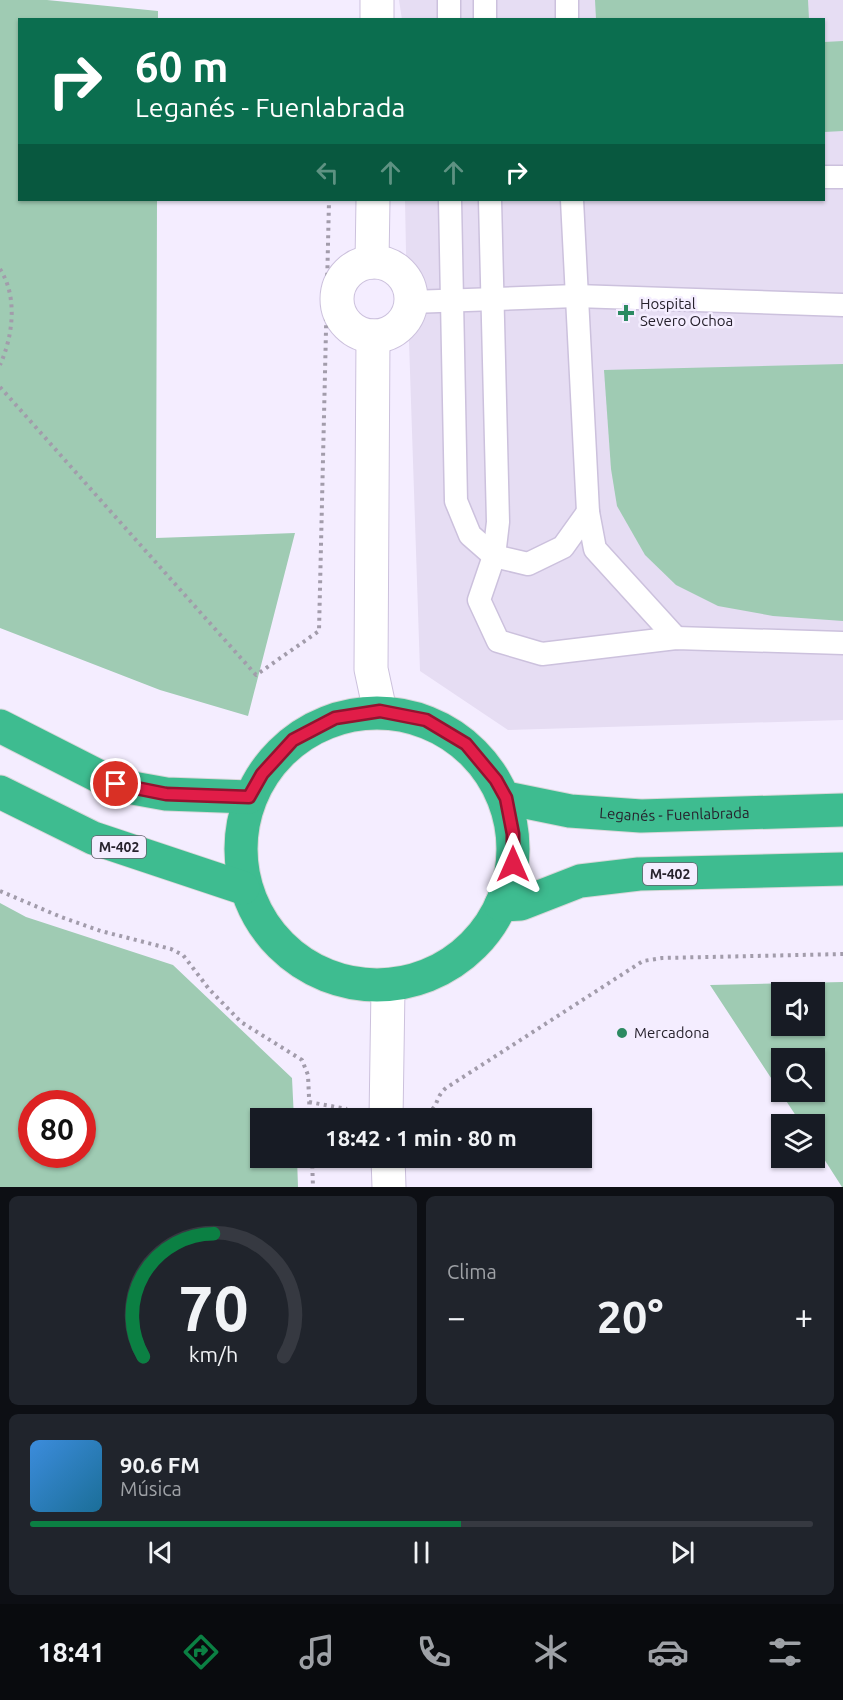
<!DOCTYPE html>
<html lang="es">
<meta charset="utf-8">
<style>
body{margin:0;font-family:Ubuntu,sans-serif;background:#20242c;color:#f1f3f6;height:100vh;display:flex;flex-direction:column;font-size:22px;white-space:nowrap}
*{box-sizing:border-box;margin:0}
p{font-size:20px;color:#9ea1a6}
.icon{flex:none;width:33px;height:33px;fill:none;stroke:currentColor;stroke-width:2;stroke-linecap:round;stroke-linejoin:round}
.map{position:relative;height:1187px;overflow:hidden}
.details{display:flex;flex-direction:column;gap:9px;padding:9px;background:#0d0f14;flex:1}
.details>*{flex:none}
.hud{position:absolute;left:18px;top:18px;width:807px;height:183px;border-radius:0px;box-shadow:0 2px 4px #0004;background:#0b6e4f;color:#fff;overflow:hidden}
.controls{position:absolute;left:771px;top:982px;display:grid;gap:12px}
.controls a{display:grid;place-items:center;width:54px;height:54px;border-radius:0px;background:#171b24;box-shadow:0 2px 4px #0004;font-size:30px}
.speed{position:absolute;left:18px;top:1090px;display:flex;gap:12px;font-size:30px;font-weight:700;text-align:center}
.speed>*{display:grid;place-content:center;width:78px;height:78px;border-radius:50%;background:#171b24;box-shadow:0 2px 4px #0004;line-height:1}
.speed .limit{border:9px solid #d22;background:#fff;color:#111}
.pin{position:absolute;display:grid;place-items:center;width:51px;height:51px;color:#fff;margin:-26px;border:3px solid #fff;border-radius:50%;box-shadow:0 2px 6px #0007}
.me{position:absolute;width:66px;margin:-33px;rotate:0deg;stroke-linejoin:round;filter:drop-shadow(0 0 4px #0008)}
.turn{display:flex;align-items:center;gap:21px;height:126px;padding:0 18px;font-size:27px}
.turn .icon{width:78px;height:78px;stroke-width:2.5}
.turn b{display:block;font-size:42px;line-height:51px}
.lanes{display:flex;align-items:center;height:57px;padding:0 18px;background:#0003;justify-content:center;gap:30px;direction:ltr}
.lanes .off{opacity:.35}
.big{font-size:45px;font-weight:700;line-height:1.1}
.details .card{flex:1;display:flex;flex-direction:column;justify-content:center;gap:9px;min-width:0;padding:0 21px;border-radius:9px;background:#20242c}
.details .dial{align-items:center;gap:0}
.dial svg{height:156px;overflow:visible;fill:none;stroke:#363941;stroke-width:7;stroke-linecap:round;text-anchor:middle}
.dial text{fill:#f1f3f6;stroke:none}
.song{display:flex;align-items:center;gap:18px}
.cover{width:72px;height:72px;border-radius:9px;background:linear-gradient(135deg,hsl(210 70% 55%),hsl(200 70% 35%))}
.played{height:6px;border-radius:3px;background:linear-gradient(90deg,#0b8043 55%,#363941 55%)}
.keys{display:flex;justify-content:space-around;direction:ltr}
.heat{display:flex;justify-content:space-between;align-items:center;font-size:33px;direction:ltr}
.details .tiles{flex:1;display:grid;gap:9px;grid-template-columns:1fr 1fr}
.card:last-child{grid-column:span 2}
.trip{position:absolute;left:250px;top:1108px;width:342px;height:60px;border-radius:0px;background:#171b24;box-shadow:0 2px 4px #0004;font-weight:700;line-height:60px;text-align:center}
.tab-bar{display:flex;height:96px;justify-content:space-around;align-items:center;background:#090b0e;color:#9ea1a6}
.tab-bar .icon{width:42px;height:42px}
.tab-bar .on{color:#0b8043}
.tab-bar b{font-size:27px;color:#f1f3f6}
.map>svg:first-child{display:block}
.built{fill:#e6ddf3}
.green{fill:#9fcbb3;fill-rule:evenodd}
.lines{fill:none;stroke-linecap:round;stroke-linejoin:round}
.service-casing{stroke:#ccc1dd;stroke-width:25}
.minor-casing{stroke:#ccc1dd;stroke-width:35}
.trunk-casing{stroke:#d8d7d9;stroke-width:35}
.path{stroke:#a29cab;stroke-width:4;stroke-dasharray:3 4.5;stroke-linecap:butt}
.service{stroke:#fff;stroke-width:22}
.minor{stroke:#fff;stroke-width:33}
.trunk{stroke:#3ebc90;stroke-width:33}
.route-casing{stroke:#92132f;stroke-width:15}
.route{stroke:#e11d48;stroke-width:10}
.poi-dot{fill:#2c8a62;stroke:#f4edff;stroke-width:2}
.labels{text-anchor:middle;stroke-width:5;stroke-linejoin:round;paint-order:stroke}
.shield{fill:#f4edff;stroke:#645f6c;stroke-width:1.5}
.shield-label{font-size:14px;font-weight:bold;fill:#27222d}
.poi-label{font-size:15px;fill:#27222d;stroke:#f4edff;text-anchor:start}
.street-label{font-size:15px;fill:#27222d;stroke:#f4edff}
</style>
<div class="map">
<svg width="843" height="1187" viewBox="0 0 843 1187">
<rect width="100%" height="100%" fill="#f4edff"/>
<path class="built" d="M399,0H843V720L508,730L420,671L406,252L405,200H824V20H402Z"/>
<g class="green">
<path d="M0,0H47L158,11V19L20,20V200H157L156,538L295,533L248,716L160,690L0,628Z"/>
<path d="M595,0H808L809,19H596Z"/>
<path d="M843,41V131L824,132V42Z"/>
<path d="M843,364V621L773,616L718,606L676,585L645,555L617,506L611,469L604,370Z"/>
<path d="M0,903L26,917L173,965L292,1078L294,1119H261V1158H297L298,1187H0ZM32,1104H82V1155H32Z"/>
<path d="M843,982V1187H842L815,1145L814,1125H802L710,985ZM782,993H814V1026H782ZM782,1059H814V1092H782Z"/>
</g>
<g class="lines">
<defs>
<g id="service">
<path d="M449,0V20"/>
<path d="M485,0V20"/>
<path d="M567,0V20"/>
<path d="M824,177H843"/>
<path d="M450,200L456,501L470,535L494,556L528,564L563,547L588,512"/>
<path d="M490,200L498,522L494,556L479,600L498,641L542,654L676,638L843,643"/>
<path d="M572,200L588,512L595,549L676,638"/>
<path d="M411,302L576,296L843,305"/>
</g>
<g id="minor">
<path d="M377,20V0"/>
<path d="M372,262L373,200"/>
<circle cx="374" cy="299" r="37"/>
<path d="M373,336L371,669L380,711"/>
<path d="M386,1119L388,988"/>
<path d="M388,1158L389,1187"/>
</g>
<g id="trunk">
<circle cx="377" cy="849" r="136"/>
<path d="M0,726L116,785L166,794L249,797"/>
<path d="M0,792L93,838L243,888"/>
<path id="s1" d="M506,798L570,811L641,816L843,810"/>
<path d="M501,905L521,904L580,881L639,874L843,869"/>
</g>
</defs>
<use href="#service" class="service-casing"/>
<use href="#minor" class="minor-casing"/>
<use href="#trunk" class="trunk-casing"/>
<g class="path">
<path d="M0,269C18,297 13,336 0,365"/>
<path d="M0,387L256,675L319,631L329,201"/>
<path d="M0,891L61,917L101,931L171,949L183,955L209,989L241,1022L302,1060L308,1075L310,1119"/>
<path d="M309,1102L347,1109"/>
<path d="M432,1109C438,1105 436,1096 446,1088L643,961L662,958L843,954"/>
<path d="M312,1158L313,1187"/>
</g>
<use href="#service" class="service"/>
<use href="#minor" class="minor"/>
<use href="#trunk" class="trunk"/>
</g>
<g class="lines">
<defs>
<path id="route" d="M116,784L166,794L249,797L262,774L293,740L335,718L380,711L426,720L466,744L496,780L506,798L513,834V864"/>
</defs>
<use href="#route" class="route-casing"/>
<use href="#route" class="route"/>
</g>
<g class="poi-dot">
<path d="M623 304h6v6h6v6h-6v6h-6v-6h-6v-6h6z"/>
<circle cx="622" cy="1033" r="6"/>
</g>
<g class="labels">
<g class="shield">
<rect x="92" y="836" width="54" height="22" rx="4.5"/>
<rect x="643" y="863" width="54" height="22" rx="4.5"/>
</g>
<g class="shield-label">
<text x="119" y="852">M-402</text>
<text x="670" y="879">M-402</text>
</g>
<g class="poi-label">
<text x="640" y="309">Hospital<tspan x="640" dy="17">Severo Ochoa</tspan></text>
<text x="634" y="1038">Mercadona</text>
</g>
<g class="street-label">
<text dy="5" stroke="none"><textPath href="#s1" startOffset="170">Leganés - Fuenlabrada</textPath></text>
</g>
</g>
</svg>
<div class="controls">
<a><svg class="icon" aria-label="sound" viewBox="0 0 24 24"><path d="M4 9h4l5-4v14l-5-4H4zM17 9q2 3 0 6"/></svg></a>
<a><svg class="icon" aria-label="search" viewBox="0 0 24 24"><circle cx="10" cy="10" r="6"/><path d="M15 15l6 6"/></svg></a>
<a><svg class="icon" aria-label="layers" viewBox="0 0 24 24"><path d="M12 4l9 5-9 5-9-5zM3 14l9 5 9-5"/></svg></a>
</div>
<div class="speed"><div class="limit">80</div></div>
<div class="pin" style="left:116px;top:784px;background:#d93025"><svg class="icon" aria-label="arrive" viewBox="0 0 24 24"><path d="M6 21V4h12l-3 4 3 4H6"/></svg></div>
<svg class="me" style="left:513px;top:864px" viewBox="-20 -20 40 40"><path d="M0-17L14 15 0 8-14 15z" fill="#e11d48" stroke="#fff" stroke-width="4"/></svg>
<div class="trip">18:42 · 1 min · 80 m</div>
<div class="hud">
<div class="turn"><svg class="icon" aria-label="right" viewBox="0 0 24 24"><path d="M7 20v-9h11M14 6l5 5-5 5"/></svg><div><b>60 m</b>Leganés - Fuenlabrada</div></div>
<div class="lanes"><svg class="icon off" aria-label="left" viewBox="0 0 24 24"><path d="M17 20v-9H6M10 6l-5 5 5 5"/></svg><svg class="icon off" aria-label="ahead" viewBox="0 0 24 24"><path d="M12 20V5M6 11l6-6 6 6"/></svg><svg class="icon off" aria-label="ahead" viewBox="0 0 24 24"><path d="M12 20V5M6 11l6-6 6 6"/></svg><svg class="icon" aria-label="right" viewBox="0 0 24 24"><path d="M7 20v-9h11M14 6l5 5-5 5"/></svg></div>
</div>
</div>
<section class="details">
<div class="tiles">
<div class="card dial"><svg viewBox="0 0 100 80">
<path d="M14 69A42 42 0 1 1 86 69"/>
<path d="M14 69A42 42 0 0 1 50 6" stroke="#0b8043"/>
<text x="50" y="56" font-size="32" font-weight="700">70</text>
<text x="50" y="72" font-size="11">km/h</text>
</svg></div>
<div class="card"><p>Clima</p>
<div class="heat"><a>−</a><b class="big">20°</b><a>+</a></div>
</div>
<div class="card">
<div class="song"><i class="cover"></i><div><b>90.6 FM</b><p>Música</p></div></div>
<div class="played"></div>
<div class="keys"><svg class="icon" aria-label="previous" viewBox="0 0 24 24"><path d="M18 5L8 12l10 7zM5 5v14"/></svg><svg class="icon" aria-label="pause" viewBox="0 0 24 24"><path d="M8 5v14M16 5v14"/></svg><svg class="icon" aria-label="next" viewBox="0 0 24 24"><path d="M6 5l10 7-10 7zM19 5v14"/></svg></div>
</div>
</div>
</section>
<nav class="tab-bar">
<b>18:41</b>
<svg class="icon on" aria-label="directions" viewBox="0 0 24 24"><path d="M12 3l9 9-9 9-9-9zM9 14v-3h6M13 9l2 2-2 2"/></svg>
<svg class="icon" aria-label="music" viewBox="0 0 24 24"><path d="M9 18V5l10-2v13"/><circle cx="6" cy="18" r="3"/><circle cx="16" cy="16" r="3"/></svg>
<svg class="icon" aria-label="phone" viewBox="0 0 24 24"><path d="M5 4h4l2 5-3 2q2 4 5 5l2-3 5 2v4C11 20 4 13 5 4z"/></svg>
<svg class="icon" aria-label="climate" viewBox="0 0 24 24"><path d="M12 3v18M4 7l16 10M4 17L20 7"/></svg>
<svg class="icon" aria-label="car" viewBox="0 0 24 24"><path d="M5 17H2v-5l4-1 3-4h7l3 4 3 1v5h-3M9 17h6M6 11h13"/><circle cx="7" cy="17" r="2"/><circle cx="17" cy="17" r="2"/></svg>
<svg class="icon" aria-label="filters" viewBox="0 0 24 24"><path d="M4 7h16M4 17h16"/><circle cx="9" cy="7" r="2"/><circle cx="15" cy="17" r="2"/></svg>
</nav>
